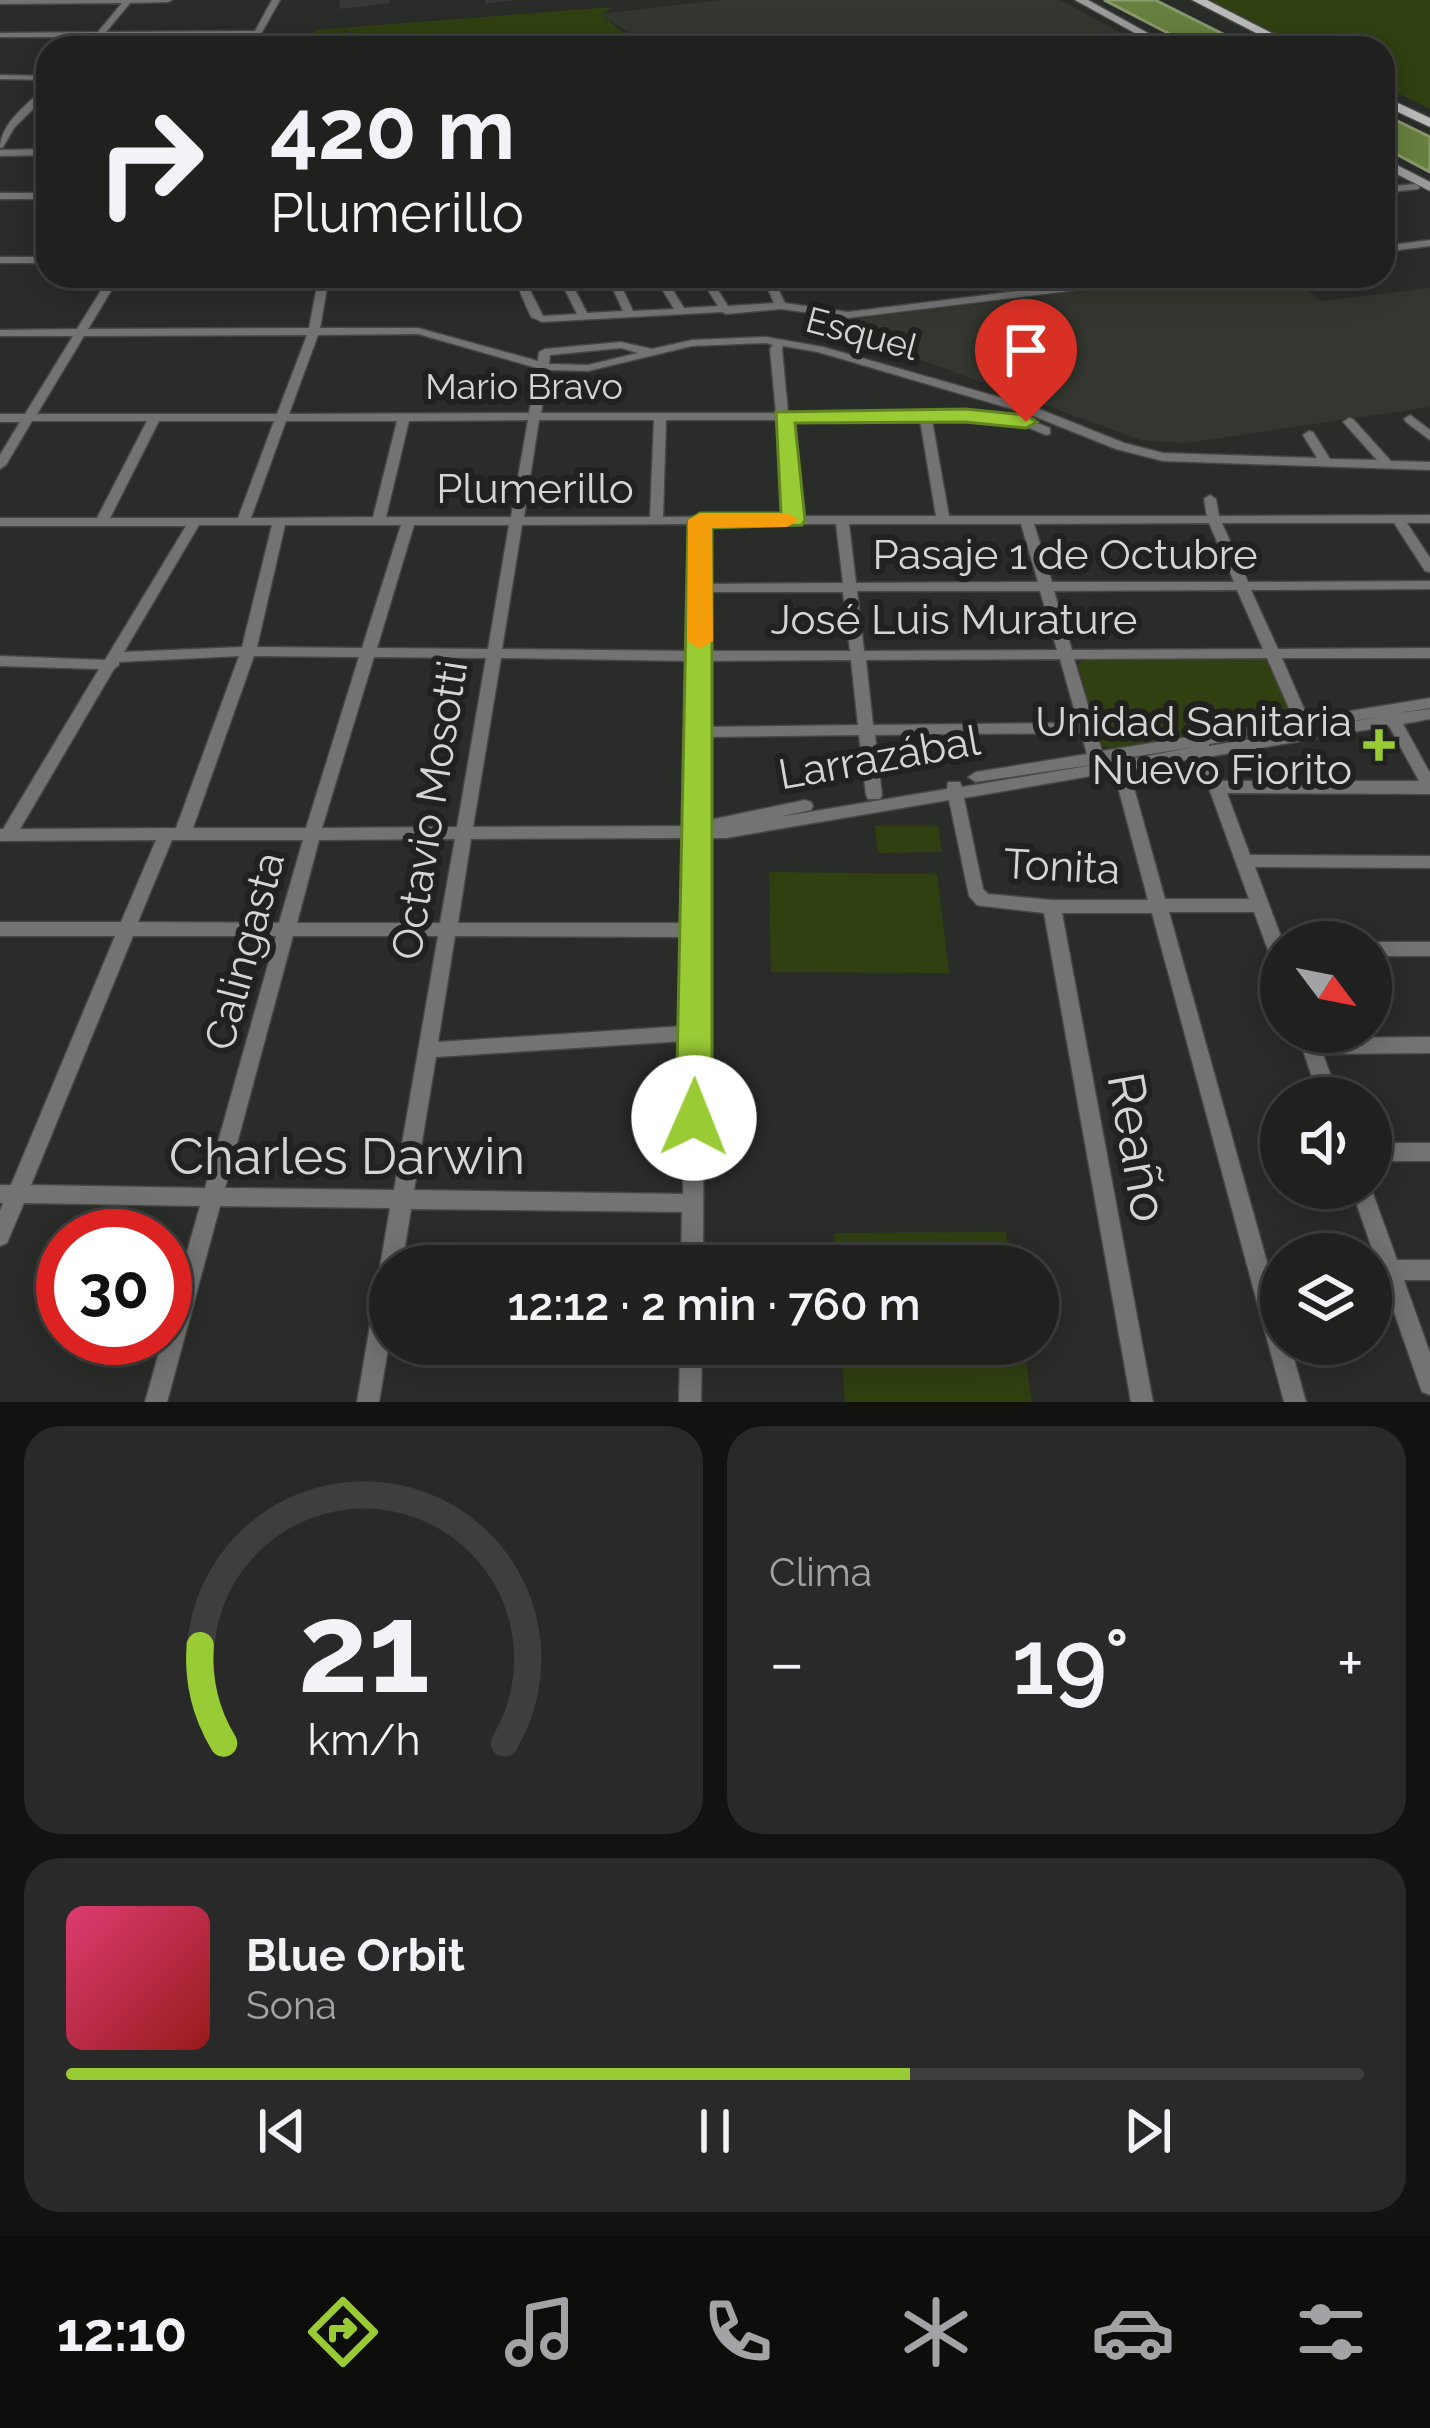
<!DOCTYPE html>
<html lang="es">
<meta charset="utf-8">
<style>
body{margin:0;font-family:Raleway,sans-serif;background:#282928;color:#f1f3f6;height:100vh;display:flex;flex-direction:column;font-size:45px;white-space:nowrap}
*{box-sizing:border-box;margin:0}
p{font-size:39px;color:#a2a3a4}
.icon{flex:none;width:66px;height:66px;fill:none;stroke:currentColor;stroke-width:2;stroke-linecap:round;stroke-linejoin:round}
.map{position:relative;height:1402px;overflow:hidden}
.drawer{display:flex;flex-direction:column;gap:24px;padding:24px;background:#121211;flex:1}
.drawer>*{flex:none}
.banner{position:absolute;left:36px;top:36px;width:1359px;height:252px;border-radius:36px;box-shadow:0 6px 30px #0003,0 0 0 3px #3d3e3d;background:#20211f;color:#f1f3f6;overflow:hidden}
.needle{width:78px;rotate:122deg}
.controls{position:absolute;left:1260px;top:921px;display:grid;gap:24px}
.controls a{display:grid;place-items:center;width:132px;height:132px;border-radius:50%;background:#20211f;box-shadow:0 6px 30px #0003,0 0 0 3px #3d3e3d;font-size:60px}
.speed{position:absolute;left:36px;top:1209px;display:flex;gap:24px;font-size:60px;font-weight:700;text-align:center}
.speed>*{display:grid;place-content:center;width:156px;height:156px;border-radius:50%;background:#20211f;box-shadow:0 6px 30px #0003,0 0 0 3px #3d3e3d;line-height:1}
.speed .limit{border:18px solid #d22;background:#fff;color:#111}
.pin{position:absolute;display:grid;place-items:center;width:102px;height:102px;color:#fff;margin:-123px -51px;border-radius:50% 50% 50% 0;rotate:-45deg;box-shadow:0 0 12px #0007}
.pin .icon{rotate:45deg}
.me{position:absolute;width:132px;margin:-66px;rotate:1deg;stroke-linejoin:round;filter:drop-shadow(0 0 9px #0008)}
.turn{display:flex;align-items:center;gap:42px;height:252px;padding:0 36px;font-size:54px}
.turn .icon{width:156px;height:156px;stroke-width:2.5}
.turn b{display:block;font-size:84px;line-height:102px}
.big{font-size:90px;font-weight:600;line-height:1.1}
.drawer .tile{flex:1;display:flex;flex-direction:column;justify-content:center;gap:18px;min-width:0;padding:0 42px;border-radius:36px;background:#282928}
.drawer .dial{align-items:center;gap:0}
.dial svg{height:312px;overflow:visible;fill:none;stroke:#3d3e3d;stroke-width:7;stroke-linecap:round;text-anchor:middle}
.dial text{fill:#f1f3f6;stroke:none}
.song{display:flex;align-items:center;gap:36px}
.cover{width:144px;height:144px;border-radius:18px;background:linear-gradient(135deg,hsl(340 70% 55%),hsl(0 70% 35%))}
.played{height:12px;border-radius:6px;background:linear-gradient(90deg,#99cb35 65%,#3d3e3d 65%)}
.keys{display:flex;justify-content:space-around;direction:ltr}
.heat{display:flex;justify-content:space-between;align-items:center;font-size:66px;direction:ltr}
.drawer .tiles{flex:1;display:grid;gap:24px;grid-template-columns:1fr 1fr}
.tile:last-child{grid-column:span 2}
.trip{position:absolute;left:369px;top:1245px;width:690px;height:120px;border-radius:60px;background:#20211f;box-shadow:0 6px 30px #0003,0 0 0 3px #3d3e3d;font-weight:600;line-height:120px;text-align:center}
.tabs{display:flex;height:192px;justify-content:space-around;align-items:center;background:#0d0d0c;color:#a2a3a4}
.tabs .icon{width:84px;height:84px}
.tabs .on{color:#99cb35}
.tabs b{font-size:54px;color:#f1f3f6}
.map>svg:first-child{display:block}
.built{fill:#34372f}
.green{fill:#304011}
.water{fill:#677f3f;stroke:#88996c;stroke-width:3}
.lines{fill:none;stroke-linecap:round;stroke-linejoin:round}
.minor-casing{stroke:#454744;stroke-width:3}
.secondary-casing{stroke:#454744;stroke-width:3}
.primary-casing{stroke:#454744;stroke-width:3}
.minor{fill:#727372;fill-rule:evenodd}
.secondary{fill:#9b9c99;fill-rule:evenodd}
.primary{fill:#babbb8;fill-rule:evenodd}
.shaded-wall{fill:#383936}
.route{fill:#99cb35;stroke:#638422;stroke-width:3}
.slow{fill:#f59e0b}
.poi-dot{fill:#99cb35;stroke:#21221f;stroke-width:4.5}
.labels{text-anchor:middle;stroke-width:12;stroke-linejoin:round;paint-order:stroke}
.far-street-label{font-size:36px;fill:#d5d6d4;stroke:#21221f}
.street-label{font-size:42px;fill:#d5d6d4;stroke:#21221f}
.poi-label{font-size:42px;fill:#d5d6d4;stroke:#21221f;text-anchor:end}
.near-street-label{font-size:51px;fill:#d5d6d4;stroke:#21221f}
</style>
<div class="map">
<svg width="1430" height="1402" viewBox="0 0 1430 1402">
<rect width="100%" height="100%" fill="#2a2c29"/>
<g class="built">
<path d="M720,0H1060L1125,35L1106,38L1124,48H668L642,41L600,14Z"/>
<path d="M1213,276H1291L1321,301L1430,288V407L1186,443L1141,440L820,323Z"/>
</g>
<g class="green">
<path d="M1205,0H1430V109L1383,86V48H1304Z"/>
<path d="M613,7L601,14L630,39L403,41L373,40L340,28L363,43L353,48H307L315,30L339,28Z"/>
<path d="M1266,658L1295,719L1109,748L1101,745L1078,665L1084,659Z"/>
<path d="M875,826H938L942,852L878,853Z"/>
<path d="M769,872L937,874L949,973L771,972Z"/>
<path d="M1006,1232L1011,1266H836L834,1233Z"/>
<path d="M841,1344H1023L1032,1402H845Z"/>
</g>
<g class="water">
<path d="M1104,0H1155L1251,48H1197Z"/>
<path d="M1383,114L1430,137V172L1383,147Z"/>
</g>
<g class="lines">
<defs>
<g id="minor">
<path d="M0,0H172L168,2L130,3L106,32L255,31L272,0H280L253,48H245L252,35L102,37L93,48H85L94,37H0V33L98,32L122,3L0,4Z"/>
<path d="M0,75L48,76V80L0,79Z"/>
<path d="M45,87H48V94L14,128L3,147L0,148C1,122 28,104 45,87Z"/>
<path d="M48,149V155L0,156V150Z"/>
<path d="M1415,184L1420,187L1418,189L1383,193V187Z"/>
<rect x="0" y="193" width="48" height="6"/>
<path d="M1430,240V246L1383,252V246Z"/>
<rect x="0" y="257" width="48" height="6"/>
<path d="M110,276H120L88,329L309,328L319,276H329L320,328H418L538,361L539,352L545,349L621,342L652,349L692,340L766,337L823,347L1034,407L1124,443L1163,453L1317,458L1303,435L1309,431L1313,432L1330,459L1377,460L1343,422L1349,418L1353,419L1391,461L1430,462V470L1163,461L1116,449L1026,413L818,352L783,346L782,349L788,413L1014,414L1050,428V434L1046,435L1012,421L932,420L949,516H1207L1204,499L1210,495L1216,499L1219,516L1430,515V523H1407L1430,558V572L1425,571L1394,523H1222L1248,582L1430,581V589L1251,590L1278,649L1430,648V658H1282L1308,718L1430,698V708L1398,713L1430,709V719L1403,724L1430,773V794L1227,793L1250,855L1430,856V868L1255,867L1283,942L1281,968L1275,966L1272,961L1254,912H1169L1281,1312V1344H1290L1306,1402H1284L1152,913H1062L1153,1402H1131L1044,913L983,906L977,905L969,896L949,800L726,838H705L703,1266H681L682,1212L411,1209L402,1266H390V1337L379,1402H357L390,1208L220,1206L167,1402H145L163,1338H165V1330L200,1206L24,1203L7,1243L0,1246V1211L3,1203H0V1185H11L115,936H0V922H121L156,840L0,841V829H3L99,669L0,666V656L105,660L186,526H0V518H97L147,421H32L6,465L0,469V455L20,422H0V414H25L73,336H0V330L77,329ZM418,334L537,368L529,413L289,414L318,335ZM307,335L277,414H37L84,336ZM766,343L773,345L770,349L776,413H541L548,370L588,371L692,346ZM621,348L638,353L588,365L549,364L550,355ZM528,420L511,517H386L409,421ZM539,420H654L650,517H524ZM666,420H777L786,516L663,517ZM789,420H920L936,516H799ZM159,421H274L238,518H110ZM286,421H397L373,517L251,518ZM1209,523L1234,582H1052L1034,524ZM693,524L691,651L502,649L522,525ZM706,524H836L843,583L706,584ZM849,524H1021L1038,582L856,583ZM199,525H272L242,647L124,652ZM285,525H401L362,648L257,647ZM414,525H509L488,649L377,648ZM1237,590L1263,649L1072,650L1054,591ZM857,591H1040L1057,650L864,651ZM706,592H843L850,651H706ZM239,656L176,828L20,829L114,669L119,665V662ZM254,656L359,657L306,828H193ZM374,657L486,658L457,827L322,828ZM501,658L691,661L689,826L473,827ZM1267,658L1294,720L1102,751L1074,659ZM1060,659L1078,723L873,725L866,660ZM851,660L858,725L705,727L706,661ZM1384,716L1209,746V744ZM1389,726L1419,781H1223L1213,756ZM1081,733L1087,754L976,772L968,777L976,782L1111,762L962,787L960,782H948L947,789L779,817L811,810L813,806L811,802L805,800L705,821V737L859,735L866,795L868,799H880L882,795L875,735ZM1194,747L1126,760V758ZM1198,758L1249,899H1165L1129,770ZM1114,772L1148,900H1052L988,894L983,889L964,798ZM688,838L687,923H458L471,839ZM455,839L440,923H297L319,840ZM172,840H303L279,923L138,922ZM133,936H276L205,1188L31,1185ZM293,936H438L394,1190L225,1188ZM455,936L687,937L685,1026L438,1042ZM685,1041L683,1194L414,1190L436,1057Z"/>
<path d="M513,276H523L543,316L577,314L558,276H568L587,313L623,311L607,276H617L633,311L674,309L654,276H664L684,308L718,306L699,276H709L728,306L774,303L762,276H772L785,303L848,312L1141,276H1171L1166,279L848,318L781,309L726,314L722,312L542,322L531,317Z"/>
<path d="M1410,415L1430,430V440L1406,422L1404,419Z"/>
<rect x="1371" y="942" width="59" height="14"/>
<path d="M1297,1032H1315L1318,1038L1430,1037V1053L1323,1054L1339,1098H1319Z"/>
<rect x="1371" y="1143" width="59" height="18"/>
<path d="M1351,1188H1371L1397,1260H1430V1280H1404L1430,1353V1395L1422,1392L1419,1384Z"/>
<path d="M680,1344H702L701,1402H679Z"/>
</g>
<g id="secondary">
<path d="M1075,0H1088L1175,48H1162Z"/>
<path d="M1383,158L1430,182V191L1383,167Z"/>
</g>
<g id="primary">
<path d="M1192,0H1207L1301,48H1285Z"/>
<path d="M1383,96L1430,118V127L1383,105Z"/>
</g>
</defs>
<use href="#minor" class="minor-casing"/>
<use href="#secondary" class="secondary-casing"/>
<use href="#primary" class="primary-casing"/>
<use href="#minor" class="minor"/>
<use href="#secondary" class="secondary"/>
<use href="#primary" class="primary"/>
</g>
<g class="shaded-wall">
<path d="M339,0H389L390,3L340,9Z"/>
<path d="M485,0H515L485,4Z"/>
</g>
<path class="route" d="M965,409L1026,415L1037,422L1026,428L965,422L795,423L805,520L802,525L712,528V1118L707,1129L694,1133L681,1129L676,1118L688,520L700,513H781L776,412Z"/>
<path class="slow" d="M700,513H787L799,520L787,527L712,528L713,641L700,649L687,641L688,520Z"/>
<path class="poi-dot" d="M1373 727h12v12h12v12h-12v12h-12v-12h-12v-12h12z"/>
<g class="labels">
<g class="far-street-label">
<text transform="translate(862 333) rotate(15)" y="13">Esquel</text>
<text x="524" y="399">Mario Bravo</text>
</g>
<g class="street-label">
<text x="535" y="503">Plumerillo</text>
<text x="1065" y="569">Pasaje 1 de Octubre</text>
<text x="954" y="634">José Luis Murature</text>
<text transform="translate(879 757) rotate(-10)" y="15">Larrazábal</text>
<text transform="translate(429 810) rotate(-81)" y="15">Octavio Mosotti</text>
<text transform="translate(1062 866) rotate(3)" y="15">Tonita</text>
<text transform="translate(244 951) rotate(-75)" y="15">Calingasta</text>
</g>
<g class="poi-label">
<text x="1352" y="736">Unidad Sanitaria<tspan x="1352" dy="48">Nuevo Fiorito</tspan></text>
</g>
<g class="near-street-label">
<text transform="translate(1138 1147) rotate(80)" y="18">Reaño</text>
<text x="347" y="1174">Charles Darwin</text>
</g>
</g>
</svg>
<div class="controls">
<a><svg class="needle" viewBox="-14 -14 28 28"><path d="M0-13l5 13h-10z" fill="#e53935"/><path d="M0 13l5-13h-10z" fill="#a2a3a4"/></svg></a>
<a><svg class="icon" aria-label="sound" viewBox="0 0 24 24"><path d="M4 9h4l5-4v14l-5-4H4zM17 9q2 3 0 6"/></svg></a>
<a><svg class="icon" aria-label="layers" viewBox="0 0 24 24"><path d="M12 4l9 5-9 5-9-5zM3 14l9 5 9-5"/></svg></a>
</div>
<div class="speed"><div class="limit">30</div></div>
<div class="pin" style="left:1026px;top:422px;background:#d93025"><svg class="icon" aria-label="arrive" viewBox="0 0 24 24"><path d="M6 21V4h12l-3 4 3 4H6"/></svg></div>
<svg class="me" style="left:694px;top:1118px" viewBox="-20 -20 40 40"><circle r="19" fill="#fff"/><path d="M0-13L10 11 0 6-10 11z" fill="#99cb35"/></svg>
<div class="trip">12:12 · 2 min · 760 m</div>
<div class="banner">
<div class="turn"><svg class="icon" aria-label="right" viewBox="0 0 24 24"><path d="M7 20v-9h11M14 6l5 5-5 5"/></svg><div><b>420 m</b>Plumerillo</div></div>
</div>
</div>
<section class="drawer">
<div class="tiles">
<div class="tile dial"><svg viewBox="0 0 100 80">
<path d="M14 69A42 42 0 1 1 86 69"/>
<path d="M14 69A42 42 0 0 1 8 44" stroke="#99cb35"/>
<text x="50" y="56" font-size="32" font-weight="700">21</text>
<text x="50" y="72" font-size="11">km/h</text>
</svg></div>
<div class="tile"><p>Clima</p>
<div class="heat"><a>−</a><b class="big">19°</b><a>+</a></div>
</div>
<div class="tile">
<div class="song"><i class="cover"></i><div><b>Blue Orbit</b><p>Sona</p></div></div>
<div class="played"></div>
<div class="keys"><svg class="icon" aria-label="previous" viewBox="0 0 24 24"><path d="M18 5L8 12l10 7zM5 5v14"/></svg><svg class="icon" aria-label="pause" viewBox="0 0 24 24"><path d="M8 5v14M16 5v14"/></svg><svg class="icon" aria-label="next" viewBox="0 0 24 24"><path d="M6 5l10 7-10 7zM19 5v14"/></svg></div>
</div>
</div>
</section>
<nav class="tabs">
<b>12:10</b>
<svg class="icon on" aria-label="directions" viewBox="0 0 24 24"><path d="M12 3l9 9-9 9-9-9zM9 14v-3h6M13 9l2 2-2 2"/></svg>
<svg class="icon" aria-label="music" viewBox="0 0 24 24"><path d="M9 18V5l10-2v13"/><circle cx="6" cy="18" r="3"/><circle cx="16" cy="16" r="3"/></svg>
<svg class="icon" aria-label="phone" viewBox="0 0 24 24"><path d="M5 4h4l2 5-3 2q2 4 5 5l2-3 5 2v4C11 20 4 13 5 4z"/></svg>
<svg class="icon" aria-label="climate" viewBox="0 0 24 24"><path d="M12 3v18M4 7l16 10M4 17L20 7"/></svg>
<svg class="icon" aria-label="car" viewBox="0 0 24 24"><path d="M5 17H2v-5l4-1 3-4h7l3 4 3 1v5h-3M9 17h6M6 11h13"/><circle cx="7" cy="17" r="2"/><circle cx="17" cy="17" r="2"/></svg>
<svg class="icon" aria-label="filters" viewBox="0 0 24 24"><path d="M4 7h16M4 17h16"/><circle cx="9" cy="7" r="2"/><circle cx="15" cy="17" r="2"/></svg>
</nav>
